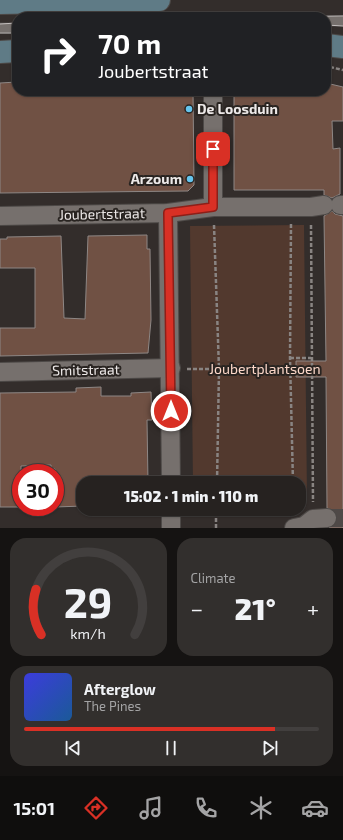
<!DOCTYPE html>
<meta charset="utf-8">
<style>
body{margin:0;font-family:"Exo 2",sans-serif;background:#322f2d;color:#f1f3f6;height:100vh;display:flex;flex-direction:column;font-size:15px;white-space:nowrap}
*{box-sizing:border-box;margin:0}
p{font-size:13px;color:#a4a4a5}
.icon{flex:none;width:22px;height:22px;fill:none;stroke:currentColor;stroke-width:2;stroke-linecap:round;stroke-linejoin:round}
.map{position:relative;height:528px;overflow:hidden}
.panel{display:flex;flex-direction:column;gap:10px;padding:10px;background:#151312;flex:1}
.panel>*{flex:none}
.guide{position:absolute;left:12px;top:12px;width:319px;height:84px;border-radius:16px;box-shadow:0 1px 3px #0004,0 0 0 1px #423f3e;background:#202124;color:#fff;overflow:hidden}
.speed{position:absolute;left:12px;top:464px;display:flex;gap:8px;font-size:20px;font-weight:700;text-align:center}
.speed>*{display:grid;place-content:center;width:52px;height:52px;border-radius:50%;background:#262220;box-shadow:0 1px 3px #0004,0 0 0 1px #423f3e;line-height:1}
.speed .limit{border:6px solid #d22;background:#fff;color:#111}
.pin{position:absolute;display:grid;place-items:center;width:34px;height:34px;color:#fff;margin:-17px;border-radius:8px;box-shadow:0 2px 6px #0006}
.me{position:absolute;width:44px;margin:-22px;rotate:0deg;stroke-linejoin:round;filter:drop-shadow(0 0 3px #0008)}
.turn{display:flex;align-items:center;gap:14px;height:84px;padding:0 20px;font-size:18px}
.turn .icon{width:52px;height:52px;stroke-width:2.5}
.turn b{display:block;font-size:28px;line-height:34px}
.big{font-size:30px;font-weight:800;line-height:1.1}
.panel .widget{flex:1;display:flex;flex-direction:column;justify-content:center;gap:6px;min-width:0;padding:0 14px;border-radius:16px;background:#322f2d}
.panel .dial{align-items:center;gap:0}
.dial svg{height:104px;overflow:visible;fill:none;stroke:#423f3e;stroke-width:7;stroke-linecap:round;text-anchor:middle}
.dial text{fill:#f1f3f6;stroke:none}
.song{display:flex;align-items:center;gap:12px}
.cover{width:48px;height:48px;border-radius:6px;background:linear-gradient(135deg,hsl(240 70% 55%),hsl(210 70% 35%))}
.played{height:4px;border-radius:2px;background:linear-gradient(90deg,#d93025 85%,#423f3e 85%)}
.keys{display:flex;justify-content:space-around;direction:ltr}
.heat{display:flex;justify-content:space-between;align-items:center;font-size:22px;direction:ltr}
.panel .tiles{flex:1;display:grid;gap:10px;grid-template-columns:1fr 1fr}
.widget:last-child{grid-column:span 2}
.trip{position:absolute;left:76px;top:476px;width:230px;height:40px;border-radius:16px;background:#262220;box-shadow:0 1px 3px #0004,0 0 0 1px #423f3e;font-weight:800;line-height:40px;text-align:center}
.tabs{display:flex;height:64px;justify-content:space-around;align-items:center;background:#0f0e0d;color:#a4a4a5}
.tabs .icon{width:28px;height:28px}
.tabs .on{color:#d93025}
.tabs b{font-size:18px;color:#f1f3f6}
.map>svg:first-child{display:block}
.green{fill:#52392e}
.building{fill:#705144;stroke:#8e8785}
.lines{fill:none;stroke-linecap:round;stroke-linejoin:round}
.minor-tunnel{stroke:#4f4947;stroke-width:18;stroke-dasharray:18 9;stroke-linecap:butt}
.service-casing{stroke:#4d4947;stroke-width:11}
.minor-casing{stroke:#4d4947;stroke-width:20}
.secondary-casing{stroke:#4d4947;stroke-width:24}
.path{stroke:#898482;stroke-width:2.5;stroke-dasharray:4 2;stroke-linecap:butt}
.service{stroke:#76706d;stroke-width:9}
.minor{stroke:#76706d;stroke-width:18}
.secondary{stroke:#5f7b86;stroke-width:22}
.tram{stroke:#c4bfbe;stroke-width:1}
.route-casing{stroke:#8d1f18;stroke-width:10}
.route{stroke:#d93025;stroke-width:7}
.poi-dot{fill:#65c5ee;stroke:#292421;stroke-width:1.5}
.labels{text-anchor:middle;stroke-width:4;stroke-linejoin:round;paint-order:stroke}
.poi-label{font-size:14px;font-weight:bold;fill:#ede9e8;stroke:#292421;text-anchor:start}
.street-label{font-size:14px;fill:#ede9e8;stroke:#292421}
.park-label{font-size:14px;fill:#fdd8c9;stroke:#292421}
</style>
<div class="map">
<svg width="343" height="528" viewBox="0 0 343 528">
<rect width="100%" height="100%" fill="#332d2b"/>
<g class="green">
<path d="M304,225L307,497H299V483H193L190,226Z"/>
<rect x="194" y="509" width="98" height="3"/>
</g>
<g class="building">
<path d="M17,82V91H193L194,185L188,191L0,193V83Z"/>
<path d="M326,83L343,87V121H332L333,149L340,148V194L332,198L324,195V190H234V91H326Z"/>
<path d="M332,211L335,214L343,216V528H329L336,523L337,518L335,512L327,508L326,377H296V361H326L324,216Z"/>
<path d="M147,235V249H150L151,320L148,353L0,356V328H35V268H0V239H7V237L61,236L64,318L85,319L88,236Z"/>
<path d="M101,387V396H131V393L151,392L152,420H147L148,483H83V506L55,507V469H51V465L21,466V507H0V393L76,392V388Z"/>
</g>
<g class="lines">
<path class="minor-tunnel" d="M327,518H343"/>
<defs>
<g id="service">
<path d="M326,21H343"/>
<path d="M0,28H17"/>
</g>
<g id="minor">
<path d="M213,91V207"/>
<path d="M340,205H343"/>
<path d="M168,213L171,483"/>
<path d="M0,216L168,213L213,207H311L324,205"/>
<path d="M0,372L171,368"/>
<path d="M171,509V528"/>
<path d="M294,528L304,526L313,519L327,518"/>
</g>
<g id="secondary">
<path d="M0,3L159,0"/>
<path d="M326,45L343,47"/>
<path d="M0,52L17,51"/>
</g>
</defs>
<use href="#service" class="service-casing"/>
<use href="#minor" class="minor-casing"/>
<use href="#secondary" class="secondary-casing"/>
<g class="path">
<path d="M330,67L343,70"/>
<path d="M291,224L290,358L293,483"/>
<path d="M214,225L219,369L217,483"/>
<path d="M311,225L313,502"/>
<path d="M290,358H311"/>
<path d="M187,369H219"/>
<path d="M216,528V509"/>
</g>
<use href="#service" class="service"/>
<use href="#minor" class="minor"/>
<use href="#secondary" class="secondary"/>
<g class="tram">
<path d="M266,17L343,16"/>
<path d="M0,24L17,23"/>
<path d="M326,25L343,26"/>
<path d="M0,33H17"/>
</g>
</g>
<g class="lines">
<defs>
<path id="route" d="M171,411L168,213L213,207V149"/>
</defs>
<use href="#route" class="route-casing"/>
<use href="#route" class="route"/>
</g>
<g class="poi-dot">
<circle cx="189" cy="109" r="4"/>
<circle cx="190" cy="179" r="4"/>
</g>
<g class="labels">
<g class="poi-label">
<text x="197" y="114">De Loosduin</text>
<text x="182" y="184" text-anchor="end">Arzoum</text>
</g>
<g class="street-label">
<text transform="translate(102 214) rotate(-1)" y="5">Joubertstraat</text>
<text transform="translate(86 370) rotate(-1)" y="5">Smitstraat</text>
</g>
<g class="park-label">
<text x="265" y="374">Joubertplantsoen</text>
</g>
</g>
</svg>
<div class="speed"><div class="limit">30</div></div>
<div class="pin" style="left:213px;top:149px;background:#d93025"><svg class="icon" aria-label="arrive" viewBox="0 0 24 24"><path d="M6 21V4h12l-3 4 3 4H6"/></svg></div>
<svg class="me" style="left:171px;top:411px" viewBox="-20 -20 40 40"><circle r="17" fill="#d93025" stroke="#fff" stroke-width="3"/><path d="M0-11L8 9 0 5-8 9z" fill="#fff"/></svg>
<div class="trip">15:02 · 1 min · 110 m</div>
<div class="guide">
<div class="turn"><svg class="icon" aria-label="right" viewBox="0 0 24 24"><path d="M7 20v-9h11M14 6l5 5-5 5"/></svg><div><b>70 m</b>Joubertstraat</div></div>
</div>
</div>
<section class="panel">
<div class="tiles">
<div class="widget dial"><svg viewBox="0 0 100 80">
<path d="M14 69A42 42 0 1 1 86 69"/>
<path d="M14 69A42 42 0 0 1 10 34" stroke="#d93025"/>
<text x="50" y="56" font-size="32" font-weight="700">29</text>
<text x="50" y="72" font-size="11">km/h</text>
</svg></div>
<div class="widget"><p>Climate</p>
<div class="heat"><a>−</a><b class="big">21°</b><a>+</a></div>
</div>
<div class="widget">
<div class="song"><i class="cover"></i><div><b>Afterglow</b><p>The Pines</p></div></div>
<div class="played"></div>
<div class="keys"><svg class="icon" aria-label="previous" viewBox="0 0 24 24"><path d="M18 5L8 12l10 7zM5 5v14"/></svg><svg class="icon" aria-label="pause" viewBox="0 0 24 24"><path d="M8 5v14M16 5v14"/></svg><svg class="icon" aria-label="next" viewBox="0 0 24 24"><path d="M6 5l10 7-10 7zM19 5v14"/></svg></div>
</div>
</div>
</section>
<nav class="tabs">
<b>15:01</b>
<svg class="icon on" aria-label="directions" viewBox="0 0 24 24"><path d="M12 3l9 9-9 9-9-9zM9 14v-3h6M13 9l2 2-2 2"/></svg>
<svg class="icon" aria-label="music" viewBox="0 0 24 24"><path d="M9 18V5l10-2v13"/><circle cx="6" cy="18" r="3"/><circle cx="16" cy="16" r="3"/></svg>
<svg class="icon" aria-label="phone" viewBox="0 0 24 24"><path d="M5 4h4l2 5-3 2q2 4 5 5l2-3 5 2v4C11 20 4 13 5 4z"/></svg>
<svg class="icon" aria-label="climate" viewBox="0 0 24 24"><path d="M12 3v18M4 7l16 10M4 17L20 7"/></svg>
<svg class="icon" aria-label="car" viewBox="0 0 24 24"><path d="M5 17H2v-5l4-1 3-4h7l3 4 3 1v5h-3M9 17h6M6 11h13"/><circle cx="7" cy="17" r="2"/><circle cx="17" cy="17" r="2"/></svg>
</nav>
